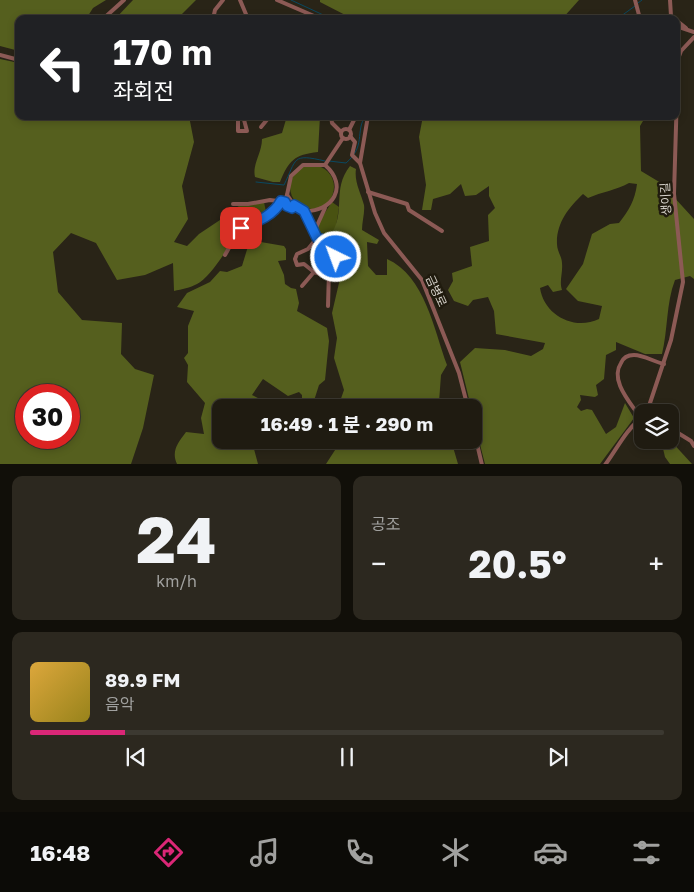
<!DOCTYPE html>
<html lang="ko">
<meta charset="utf-8">
<style>
body{margin:0;font-family:"Golos Text","Noto Sans KR",sans-serif;background:#2c281f;color:#f1f3f6;height:100vh;display:flex;flex-direction:column;font-size:19px;white-space:nowrap}
*{box-sizing:border-box;margin:0}
p{font-size:16px;color:#a1a19f}
.icon{flex:none;width:28px;height:28px;fill:none;stroke:currentColor;stroke-width:2;stroke-linecap:round;stroke-linejoin:round}
.map{position:relative;height:464px;overflow:hidden}
.side{display:flex;flex-direction:column;gap:12px;padding:12px;background:#110f09;flex:1}
.side>*{flex:none}
.hud{position:absolute;left:15px;top:15px;width:665px;height:105px;border-radius:10px;box-shadow:0 2px 8px #0003,0 0 0 1px #3c3931;background:#202124;color:#fff;overflow:hidden}
.buttons{position:absolute;left:634px;top:404px;display:grid;gap:10px}
.buttons a{display:grid;place-items:center;width:45px;height:45px;border-radius:10px;background:#1f1b11;box-shadow:0 2px 8px #0003,0 0 0 1px #3c3931;font-size:25px}
.speed{position:absolute;left:15px;top:384px;display:flex;gap:10px;font-size:25px;font-weight:700;text-align:center}
.speed>*{display:grid;place-content:center;width:65px;height:65px;border-radius:50%;background:#1f1b11;box-shadow:0 2px 8px #0003,0 0 0 1px #3c3931;line-height:1}
.speed .limit{border:8px solid #d22;background:#fff;color:#111}
.pin{position:absolute;display:grid;place-items:center;width:42px;height:42px;color:#fff;margin:-21px;border-radius:10px;box-shadow:0 2px 8px #0006}
.me{position:absolute;width:55px;margin:-28px;rotate:318deg;stroke-linejoin:round;filter:drop-shadow(0 0 4px #0008)}
.turn{display:flex;align-items:center;gap:18px;height:105px;padding:0 15px;font-size:22px}
.turn .icon{width:65px;height:65px;stroke-width:2.5}
.turn b{display:block;font-size:35px;line-height:42px}
.big{font-size:38px;font-weight:700;line-height:1.1}
.side .widget{flex:1;display:flex;flex-direction:column;justify-content:center;gap:8px;min-width:0;padding:0 18px;border-radius:10px;background:#2c281f}
.side .dial{align-items:center;gap:0}
.dial b{font-size:65px;line-height:1}
.song{display:flex;align-items:center;gap:15px}
.cover{width:60px;height:60px;border-radius:8px;background:linear-gradient(135deg,hsl(40 70% 55%),hsl(50 70% 35%))}
.played{height:5px;border-radius:2px;background:linear-gradient(90deg,#db2777 15%,#3c3931 15%)}
.keys{display:flex;justify-content:space-around;direction:ltr}
.heat{display:flex;justify-content:space-between;align-items:center;font-size:28px;direction:ltr}
.side .tiles{flex:1;display:grid;gap:12px;grid-template-columns:1fr 1fr}
.widget:last-child{grid-column:span 2}
.trip{position:absolute;left:212px;top:399px;width:270px;height:50px;border-radius:10px;background:#1f1b11;box-shadow:0 2px 8px #0003,0 0 0 1px #3c3931;font-weight:700;line-height:50px;text-align:center}
.menu{display:flex;height:80px;justify-content:space-around;align-items:center;background:#0c0b07;color:#a1a19f}
.menu .icon{width:35px;height:35px}
.menu .selected{color:#db2777}
.menu b{font-size:22px;color:#f1f3f6}
.map>svg:first-child{display:block}
.green{fill:#495211}
.forest{fill:#555f1e;fill-rule:evenodd}
.lines{fill:none;stroke-linecap:round;stroke-linejoin:round}
.stream{stroke:#0a4860;stroke-width:1}
.minor{stroke:#8c5a55;stroke-width:4}
.route-casing{stroke:#114b97;stroke-width:12}
.route{stroke:#1a73e8;stroke-width:9}
.labels{text-anchor:middle;stroke-width:5;stroke-linejoin:round;paint-order:stroke}
.street-label{font-size:12px;fill:#d6d2ca;stroke:#201b0e}
</style>
<div class="map">
<svg width="694" height="465" viewBox="0 0 694 465">
<rect width="100%" height="100%" fill="#292417"/>
<g class="green">
<circle cx="312" cy="187" r="22"/>
<path d="M264,202L266,212L254,223H238L232,217C234,201 251,204 264,202Z"/>
<path d="M332,202L339,207L336,227L331,234L318,237L316,226Z"/>
</g>
<g class="forest">
<path d="M0,0H106L93,8L86,19H19V51L0,46Z"/>
<path d="M133,0H196L177,19H115Z"/>
<path d="M320,0H579L562,19H353L320,2Z"/>
<path d="M0,59L19,63V116H189L194,142L182,186L188,219L174,242L187,246L199,234L226,216L238,228C233,242 210,278 197,284C190,288 182,289 174,291L173,263L145,275L117,280L96,243L71,233L53,252L58,292L82,320L122,323L121,354L135,369L154,375L143,428L131,464H0ZM26,395H69V438H26Z"/>
<path d="M287,116H320L318,152C294,155 289,160 280,182H273L255,177C252,164 262,153 262,139L282,133Z"/>
<path d="M423,116H646L640,126L641,171L661,183L694,219V279L690,276L675,280C666,303 668,330 662,354H645L616,342V350L606,355L604,379L596,385L598,395L595,397L580,395L581,400L577,407L581,411L587,409L592,410L606,434L616,427L625,403L634,418L600,464H485L474,421V408L471,407L460,362L475,348L505,350L531,356L543,349L545,343L496,334L494,311L488,297L473,300L468,306L454,301L448,290L453,281L452,273L472,266L470,247L489,241L488,215L495,208L489,196V186L476,195L465,196L461,184L450,194L433,199L431,210H422L426,185L419,137ZM629,183L637,184C635,200 629,210 619,223L610,224L592,234L583,264L566,289L578,301L602,306L599,319C574,331 544,315 540,288L548,285L553,292L562,290C559,281 563,273 562,263C562,257 557,251 557,244C556,224 568,208 583,194L588,198C602,192 616,190 629,183Z"/>
<path d="M350,166L356,169C354,182 361,193 364,205C365,212 362,222 362,230L379,240L377,244L367,242L368,266L376,275H387V259C425,276 434,330 447,365L441,375L439,402L426,407H338L344,390L334,358L337,338L332,313L342,270L330,236C347,212 331,190 350,166Z"/>
<path d="M255,241L284,246L286,249V260L278,261L284,275L285,284L291,288L296,289L299,303L297,311L327,328L329,341L325,380L319,385L312,407H302V395L299,392L288,396L263,379L252,395L275,407L281,400L287,407L221,408V440H278L277,443L254,449L258,464H177C171,451 178,443 186,432L204,434L201,418L205,403L187,382L188,365L184,358L188,353V326L194,311L177,307L187,293L210,282L220,271L227,272L242,266L249,243Z"/>
<path d="M338,440H451L458,464H326L337,447Z"/>
<path d="M661,440H670L692,464H670L665,457Z"/>
</g>
<g class="lines">
<g class="stream">
<path d="M291,0L332,19"/>
<path d="M638,3L642,0"/>
<path d="M617,19L635,6"/>
<path d="M329,161L346,163C366,146 355,133 365,116"/>
<path d="M256,182L284,185C297,159 291,153 325,161"/>
</g>
<g class="minor">
<path d="M240,0L248,19"/>
<path d="M277,0L321,19"/>
<path d="M635,0L639,15"/>
<path d="M670,0L671,16L675,19"/>
<path d="M103,19L124,0"/>
<path d="M213,19L215,10L223,0"/>
<path d="M676,20L686,28"/>
<path d="M676,26L694,32"/>
<path d="M0,55L19,60"/>
<path d="M238,116V131H247L243,116"/>
<path d="M331,116L332,123L341,132"/>
<path d="M368,116L360,163L375,213L384,233L422,280L459,373L468,408"/>
<path d="M261,127L270,116"/>
<circle cx="346" cy="134" r="5"/>
<path d="M349,130L356,116"/>
<path d="M350,136L355,142L352,155L360,163"/>
<path d="M325,165L343,138"/>
<path d="M368,192L407,204L409,210L442,231"/>
<path d="M287,195L291,176L303,165H325C349,186 333,212 304,211L317,238L308,249L297,254L295,259L297,265L304,264L314,272L329,277"/>
<path d="M286,198L287,195L294,205L304,211"/>
<path d="M233,204H248L270,200L285,202L287,206L292,208L294,205"/>
<path d="M315,230L325,208"/>
<path d="M317,238L325,240L336,257L329,271L328,306"/>
<path d="M225,255L242,225L254,224L273,210L281,201"/>
<path d="M302,286L314,272"/>
<path d="M647,412L671,340L683,282L674,194L678,59L681,51L694,37"/>
<path d="M641,419C632,404 609,381 621,363C623,358 628,355 634,355C644,355 654,362 664,364"/>
<path d="M670,428L691,441L694,446"/>
<path d="M474,431L482,465"/>
<path d="M605,465C617,449 626,429 642,418"/>
</g>
</g>
<g class="lines">
<defs>
<path id="route" d="M241,228L245,224C257,224 275,213 281,201L285,202L287,206L292,208L294,205L304,211L317,238L324,240L336,257"/>
</defs>
<use href="#route" class="route-casing"/>
<use href="#route" class="route"/>
</g>
<g class="labels">
<g class="street-label">
<text transform="translate(666 199) rotate(-93)" y="4">생이길</text>
<text transform="translate(436 291) rotate(65)" y="4">금병로</text>
</g>
</g>
</svg>
<div class="buttons">
<a><svg class="icon" aria-label="layers" viewBox="0 0 24 24"><path d="M12 4l9 5-9 5-9-5zM3 14l9 5 9-5"/></svg></a>
</div>
<div class="speed"><div class="limit">30</div></div>
<div class="pin" style="left:241px;top:228px;background:#d93025"><svg class="icon" aria-label="arrive" viewBox="0 0 24 24"><path d="M6 21V4h12l-3 4 3 4H6"/></svg></div>
<svg class="me" style="left:336px;top:257px" viewBox="-20 -20 40 40"><circle r="17" fill="#1a73e8" stroke="#fff" stroke-width="3"/><path d="M0-11L8 9 0 5-8 9z" fill="#fff"/></svg>
<div class="trip">16:49 · 1 분 · 290 m</div>
<div class="hud">
<div class="turn"><svg class="icon" aria-label="left" viewBox="0 0 24 24"><path d="M17 20v-9H6M10 6l-5 5 5 5"/></svg><div><b>170 m</b>좌회전</div></div>
</div>
</div>
<section class="side">
<div class="tiles">
<div class="widget dial"><b>24</b><p>km/h</p></div>
<div class="widget"><p>공조</p>
<div class="heat"><a>−</a><b class="big">20.5°</b><a>+</a></div>
</div>
<div class="widget">
<div class="song"><i class="cover"></i><div><b>89.9 FM</b><p>음악</p></div></div>
<div class="played"></div>
<div class="keys"><svg class="icon" aria-label="previous" viewBox="0 0 24 24"><path d="M18 5L8 12l10 7zM5 5v14"/></svg><svg class="icon" aria-label="pause" viewBox="0 0 24 24"><path d="M8 5v14M16 5v14"/></svg><svg class="icon" aria-label="next" viewBox="0 0 24 24"><path d="M6 5l10 7-10 7zM19 5v14"/></svg></div>
</div>
</div>
</section>
<nav class="menu">
<b>16:48</b>
<svg class="icon selected" aria-label="directions" viewBox="0 0 24 24"><path d="M12 3l9 9-9 9-9-9zM9 14v-3h6M13 9l2 2-2 2"/></svg>
<svg class="icon" aria-label="music" viewBox="0 0 24 24"><path d="M9 18V5l10-2v13"/><circle cx="6" cy="18" r="3"/><circle cx="16" cy="16" r="3"/></svg>
<svg class="icon" aria-label="phone" viewBox="0 0 24 24"><path d="M5 4h4l2 5-3 2q2 4 5 5l2-3 5 2v4C11 20 4 13 5 4z"/></svg>
<svg class="icon" aria-label="climate" viewBox="0 0 24 24"><path d="M12 3v18M4 7l16 10M4 17L20 7"/></svg>
<svg class="icon" aria-label="car" viewBox="0 0 24 24"><path d="M5 17H2v-5l4-1 3-4h7l3 4 3 1v5h-3M9 17h6M6 11h13"/><circle cx="7" cy="17" r="2"/><circle cx="17" cy="17" r="2"/></svg>
<svg class="icon" aria-label="filters" viewBox="0 0 24 24"><path d="M4 7h16M4 17h16"/><circle cx="9" cy="7" r="2"/><circle cx="15" cy="17" r="2"/></svg>
</nav>
